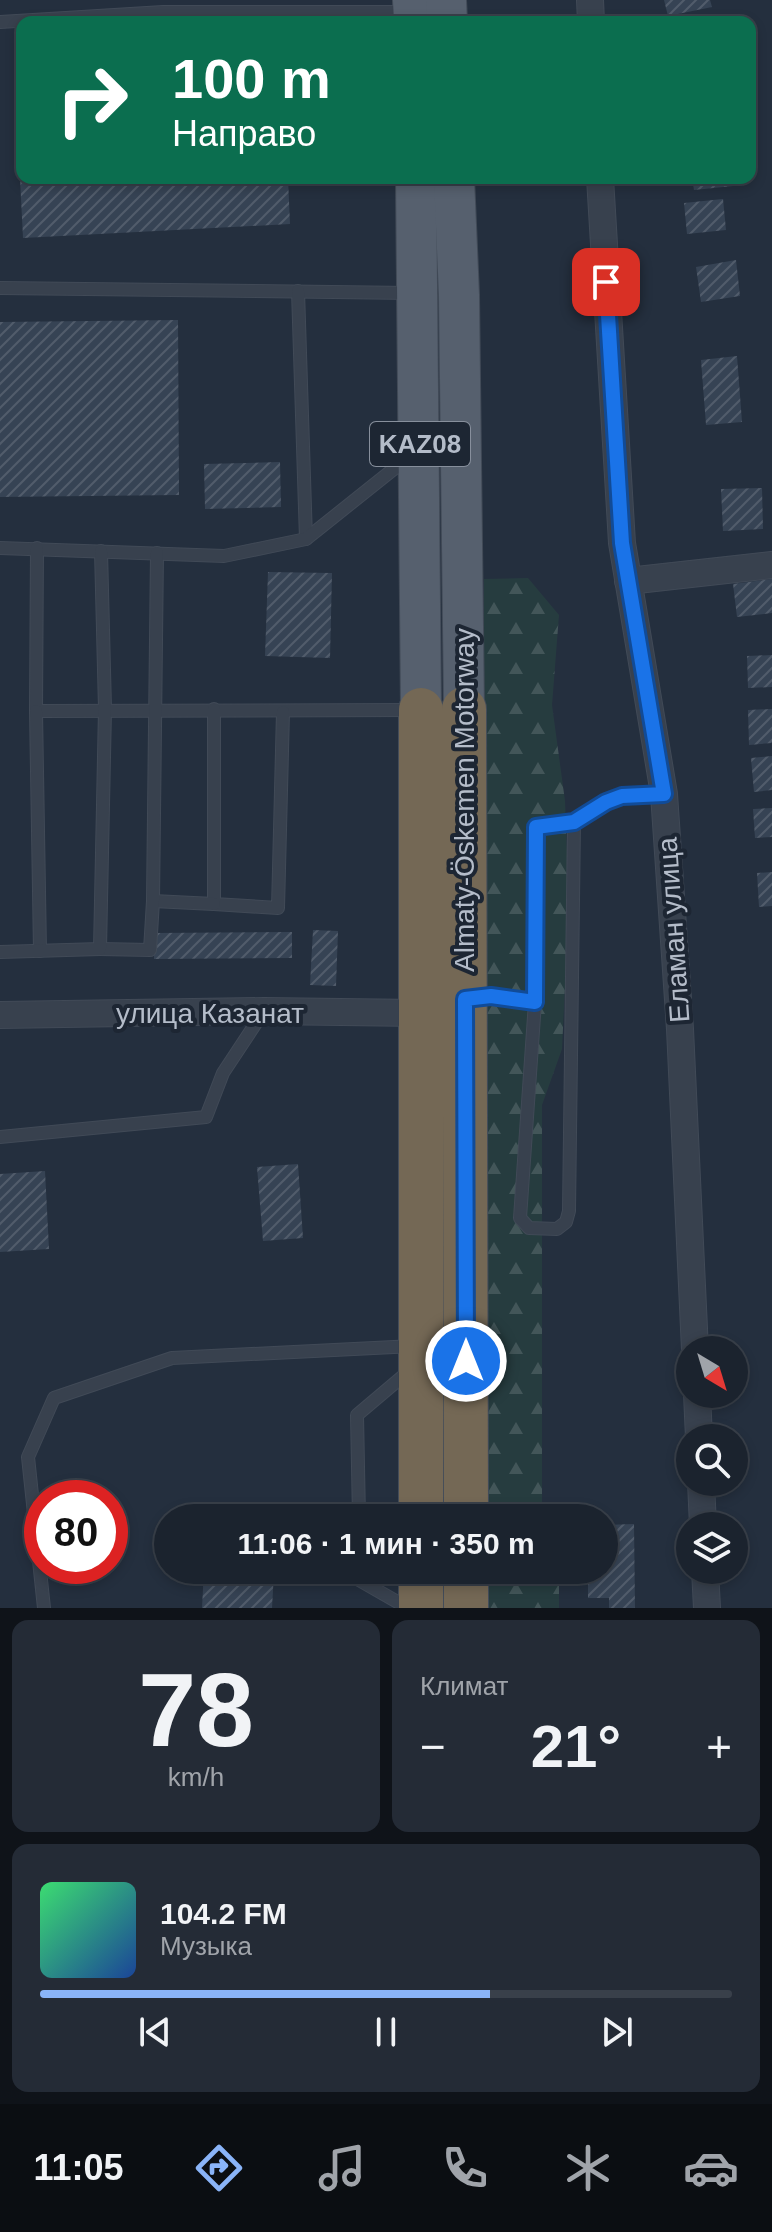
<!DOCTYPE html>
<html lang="ru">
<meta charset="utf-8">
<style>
body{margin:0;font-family:Arial,sans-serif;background:#242b36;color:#f1f3f6;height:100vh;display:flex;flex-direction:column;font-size:30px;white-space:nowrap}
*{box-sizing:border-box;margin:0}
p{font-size:26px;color:#a0a4aa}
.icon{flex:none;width:44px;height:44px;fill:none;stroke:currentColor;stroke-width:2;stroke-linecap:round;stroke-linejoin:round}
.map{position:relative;height:1608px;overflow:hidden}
.drawer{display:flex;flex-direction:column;gap:12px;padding:12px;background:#0f1319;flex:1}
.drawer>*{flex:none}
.hud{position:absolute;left:16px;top:16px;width:740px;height:168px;border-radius:16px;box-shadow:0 4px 12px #0003,0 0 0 2px #39404a;background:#0b6e4f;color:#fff;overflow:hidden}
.needle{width:52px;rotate:142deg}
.buttons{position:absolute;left:676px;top:1336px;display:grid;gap:16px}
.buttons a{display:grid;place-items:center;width:72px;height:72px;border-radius:50%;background:#1b232e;box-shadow:0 4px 12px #0003,0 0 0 2px #39404a;font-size:40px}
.speed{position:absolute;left:24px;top:1480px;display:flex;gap:16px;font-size:40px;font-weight:700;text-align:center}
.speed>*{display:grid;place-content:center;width:104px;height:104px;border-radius:50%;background:#1b232e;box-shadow:0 4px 12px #0003,0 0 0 2px #39404a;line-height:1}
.speed .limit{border:12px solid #d22;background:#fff;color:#111}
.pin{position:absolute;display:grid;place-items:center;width:68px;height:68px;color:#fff;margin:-34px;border-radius:16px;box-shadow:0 4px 12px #0006}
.me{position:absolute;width:88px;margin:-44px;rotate:0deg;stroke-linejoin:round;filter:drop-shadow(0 0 6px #0008)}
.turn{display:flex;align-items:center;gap:28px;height:168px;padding:0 24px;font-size:36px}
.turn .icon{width:104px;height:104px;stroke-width:2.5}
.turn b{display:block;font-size:56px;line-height:68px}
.big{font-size:60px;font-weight:800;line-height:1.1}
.drawer .tile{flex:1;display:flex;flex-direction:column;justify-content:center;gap:12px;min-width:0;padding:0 28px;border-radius:16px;background:#242b36}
.drawer .dial{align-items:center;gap:0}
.dial b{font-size:104px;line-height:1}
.song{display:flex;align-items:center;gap:24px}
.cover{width:96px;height:96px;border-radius:12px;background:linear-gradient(135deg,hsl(140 70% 55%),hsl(220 70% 35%))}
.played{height:8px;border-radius:4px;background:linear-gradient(90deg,#8ab4f8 65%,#39404a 65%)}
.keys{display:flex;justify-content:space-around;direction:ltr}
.heat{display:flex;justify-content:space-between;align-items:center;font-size:44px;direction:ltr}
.drawer .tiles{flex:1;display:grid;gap:12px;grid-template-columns:1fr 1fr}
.tile:last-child{grid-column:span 2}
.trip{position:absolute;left:154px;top:1504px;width:464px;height:80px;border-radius:40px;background:#1b232e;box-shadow:0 4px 12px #0003,0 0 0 2px #39404a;font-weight:800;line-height:80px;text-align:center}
.tabs{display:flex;height:128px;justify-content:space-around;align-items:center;background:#0b0e12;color:#a0a4aa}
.tabs .icon{width:56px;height:56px}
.tabs .on{color:#8ab4f8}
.tabs b{font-size:36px;color:#f1f3f6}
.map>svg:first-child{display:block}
.forest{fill:url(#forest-firs)}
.building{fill:url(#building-hatch)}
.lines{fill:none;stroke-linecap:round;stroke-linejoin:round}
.lane-casing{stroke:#414a57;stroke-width:14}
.street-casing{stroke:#414a57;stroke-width:28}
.primary-casing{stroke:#414a57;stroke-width:42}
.highway-casing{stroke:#434c59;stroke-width:46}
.lane{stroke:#38414e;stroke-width:12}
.street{stroke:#38414e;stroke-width:26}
.primary{stroke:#56606e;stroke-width:40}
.highway{stroke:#746855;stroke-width:44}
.route-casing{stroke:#114b97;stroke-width:20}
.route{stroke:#1a73e8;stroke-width:14}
.labels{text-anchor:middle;stroke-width:8;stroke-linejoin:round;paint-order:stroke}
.shield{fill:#1d2633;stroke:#878f9c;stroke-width:2}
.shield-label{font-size:26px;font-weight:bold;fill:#b4bcc9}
.street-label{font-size:28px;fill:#b4bcc9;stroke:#1d2633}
</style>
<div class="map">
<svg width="772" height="1608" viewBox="0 0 772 1608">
<defs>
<pattern id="forest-firs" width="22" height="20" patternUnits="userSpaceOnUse" patternTransform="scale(2)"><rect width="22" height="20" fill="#263c3f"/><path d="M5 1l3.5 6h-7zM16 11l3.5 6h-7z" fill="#435659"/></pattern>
<pattern id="building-hatch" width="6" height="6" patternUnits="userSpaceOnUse" patternTransform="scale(2)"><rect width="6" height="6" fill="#364354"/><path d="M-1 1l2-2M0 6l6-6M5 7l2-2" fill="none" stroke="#515c6b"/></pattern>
</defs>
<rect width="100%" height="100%" fill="#242f3e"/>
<g class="forest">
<path d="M528,578L559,615L552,705L565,801L569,904L562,1049L542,1105V1511L545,1518H482L484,579Z"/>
<rect x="482" y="1570" width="77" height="38"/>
</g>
<g class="building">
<path d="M664,0H710L712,7L668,16Z"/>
<path d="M18,142H22V163H20Z"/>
<path d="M20,178H288L290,224L23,238Z"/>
<path d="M692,178H743V185L694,190Z"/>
<path d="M723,199L726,230L687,234L684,203Z"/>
<path d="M736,260L740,296L701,302L696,267Z"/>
<path d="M178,320L179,495L0,497V322Z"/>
<path d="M737,356L742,422L706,425L701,360Z"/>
<path d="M280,462L281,507L205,509L204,464Z"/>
<path d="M762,488L763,529L723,531L721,489Z"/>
<path d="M268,572L332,573L330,658L265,656Z"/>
<path d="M772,579V613L737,617L733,584Z"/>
<path d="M772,655V687L748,688L747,656Z"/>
<path d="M772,709V743L749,745L748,710Z"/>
<path d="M772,756V790L754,792L751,758Z"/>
<path d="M772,808V837L755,838L753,809Z"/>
<path d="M772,872V906L759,907L757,873Z"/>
<path d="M313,930L338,931L336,986L310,985Z"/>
<path d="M292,932V958L154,959V933Z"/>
<path d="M298,1164L303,1238L263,1241L257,1167Z"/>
<path d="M45,1171L49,1249L0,1252V1174Z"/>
<path d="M634,1524L635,1608H609V1598H588V1570H604V1525Z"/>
<path d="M204,1570L274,1573L272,1608H202Z"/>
</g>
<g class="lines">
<defs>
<g id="lane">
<path d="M0,22L163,12H407"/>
<path d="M0,288L410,293"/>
<path d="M298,291L306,539"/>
<path d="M0,548L224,556L306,539L410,456"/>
<path d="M37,548L36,711L413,710"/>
<path d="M214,709V904L278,908L283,712"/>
<path d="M36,711L40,951"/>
<path d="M153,901L214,904"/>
<path d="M100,949L150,950L153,901L157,553"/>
<path d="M0,952L100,949L105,709L101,551"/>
<path d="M474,998L491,996L535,1002L536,827L574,822L606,802L622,796L664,794"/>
<path d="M535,1002L520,1218L529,1228L557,1229L566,1222L569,1211L574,822"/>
<path d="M0,1137L206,1117L223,1073L262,1014"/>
<path d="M359,1518L357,1415L409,1371"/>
<path d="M359,1570V1580L408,1608"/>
<path d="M44,1608L28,1457L54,1398L172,1358L414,1346"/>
</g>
<g id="street">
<path d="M590,0L591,22"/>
<path d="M600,178L622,543L664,794L680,1029L695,1350"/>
<path d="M628,581L772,565"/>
<path d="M0,1015L264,1011L419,1013"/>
<path d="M697,1394L699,1438"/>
<path d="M701,1482L703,1526"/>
<path d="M705,1570L707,1608"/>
</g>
<g id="primary">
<path d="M413,0L414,22"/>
<path d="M446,0L447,22"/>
<path d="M416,178L421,710"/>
<path d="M454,178L459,295L464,709"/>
</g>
<g id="highway">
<path d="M464,709L466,1518"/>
<path d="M421,710V1518"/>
<path d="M421,1570V1608"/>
<path d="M466,1570V1608"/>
</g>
</defs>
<use href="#lane" class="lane-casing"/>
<use href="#street" class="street-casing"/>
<use href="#primary" class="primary-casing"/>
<use href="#highway" class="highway-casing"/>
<use href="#lane" class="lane"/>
<use href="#street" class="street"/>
<use href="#primary" class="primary"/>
<use href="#highway" class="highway"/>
</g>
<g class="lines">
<defs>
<path id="route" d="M466,1361L465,999L491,996L535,1002L536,827L574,822L606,802L622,796L664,794L622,543L606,282"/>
</defs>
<use href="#route" class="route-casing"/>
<use href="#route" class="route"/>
</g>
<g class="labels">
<rect class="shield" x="370" y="422" width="100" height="44" rx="6"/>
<g class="shield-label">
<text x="420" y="453">KAZ08</text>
</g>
<g class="street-label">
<text transform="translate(464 800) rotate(-90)" y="10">Almaty-Öskemen Motorway</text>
<text transform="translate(673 930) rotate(-94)" y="10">Еламан улица</text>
<text x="210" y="1023">улица Казанат</text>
</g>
</g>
</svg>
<div class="buttons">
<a><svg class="needle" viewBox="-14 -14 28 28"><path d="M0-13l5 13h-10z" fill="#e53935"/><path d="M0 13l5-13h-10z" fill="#a0a4aa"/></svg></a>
<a><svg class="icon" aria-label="search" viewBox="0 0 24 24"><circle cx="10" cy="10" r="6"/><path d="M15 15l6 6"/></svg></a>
<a><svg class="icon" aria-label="layers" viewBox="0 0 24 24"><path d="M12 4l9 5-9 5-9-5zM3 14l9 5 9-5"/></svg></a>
</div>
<div class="speed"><div class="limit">80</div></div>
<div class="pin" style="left:606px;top:282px;background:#d93025"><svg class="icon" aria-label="arrive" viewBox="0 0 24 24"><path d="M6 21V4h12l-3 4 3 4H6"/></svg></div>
<svg class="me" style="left:466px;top:1361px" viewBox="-20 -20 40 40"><circle r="17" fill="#1a73e8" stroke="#fff" stroke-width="3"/><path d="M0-11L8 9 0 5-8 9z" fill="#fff"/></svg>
<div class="trip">11:06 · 1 мин · 350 m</div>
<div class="hud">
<div class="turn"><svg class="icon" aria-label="right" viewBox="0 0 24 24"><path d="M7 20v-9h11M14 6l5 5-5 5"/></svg><div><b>100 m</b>Направо</div></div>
</div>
</div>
<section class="drawer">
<div class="tiles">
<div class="tile dial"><b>78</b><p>km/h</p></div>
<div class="tile"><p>Климат</p>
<div class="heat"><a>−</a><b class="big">21°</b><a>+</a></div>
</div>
<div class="tile">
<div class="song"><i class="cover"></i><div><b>104.2 FM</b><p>Музыка</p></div></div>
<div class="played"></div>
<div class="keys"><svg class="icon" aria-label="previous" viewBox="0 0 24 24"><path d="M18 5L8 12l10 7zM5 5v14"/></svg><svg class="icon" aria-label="pause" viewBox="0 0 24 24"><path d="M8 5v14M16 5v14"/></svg><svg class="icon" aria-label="next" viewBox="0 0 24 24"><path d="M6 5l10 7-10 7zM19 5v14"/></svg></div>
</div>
</div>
</section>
<nav class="tabs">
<b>11:05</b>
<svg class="icon on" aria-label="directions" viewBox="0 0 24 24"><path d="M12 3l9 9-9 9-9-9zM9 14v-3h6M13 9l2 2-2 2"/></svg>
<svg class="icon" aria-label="music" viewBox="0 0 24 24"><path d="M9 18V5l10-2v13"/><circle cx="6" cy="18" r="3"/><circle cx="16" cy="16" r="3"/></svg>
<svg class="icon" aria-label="phone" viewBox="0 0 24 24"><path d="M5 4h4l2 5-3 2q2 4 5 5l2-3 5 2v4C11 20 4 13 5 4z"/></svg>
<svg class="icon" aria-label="climate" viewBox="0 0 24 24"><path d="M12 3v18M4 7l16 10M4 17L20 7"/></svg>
<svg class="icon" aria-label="car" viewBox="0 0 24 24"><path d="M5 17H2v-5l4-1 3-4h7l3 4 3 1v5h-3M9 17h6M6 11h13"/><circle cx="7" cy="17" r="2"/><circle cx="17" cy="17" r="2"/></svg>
</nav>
